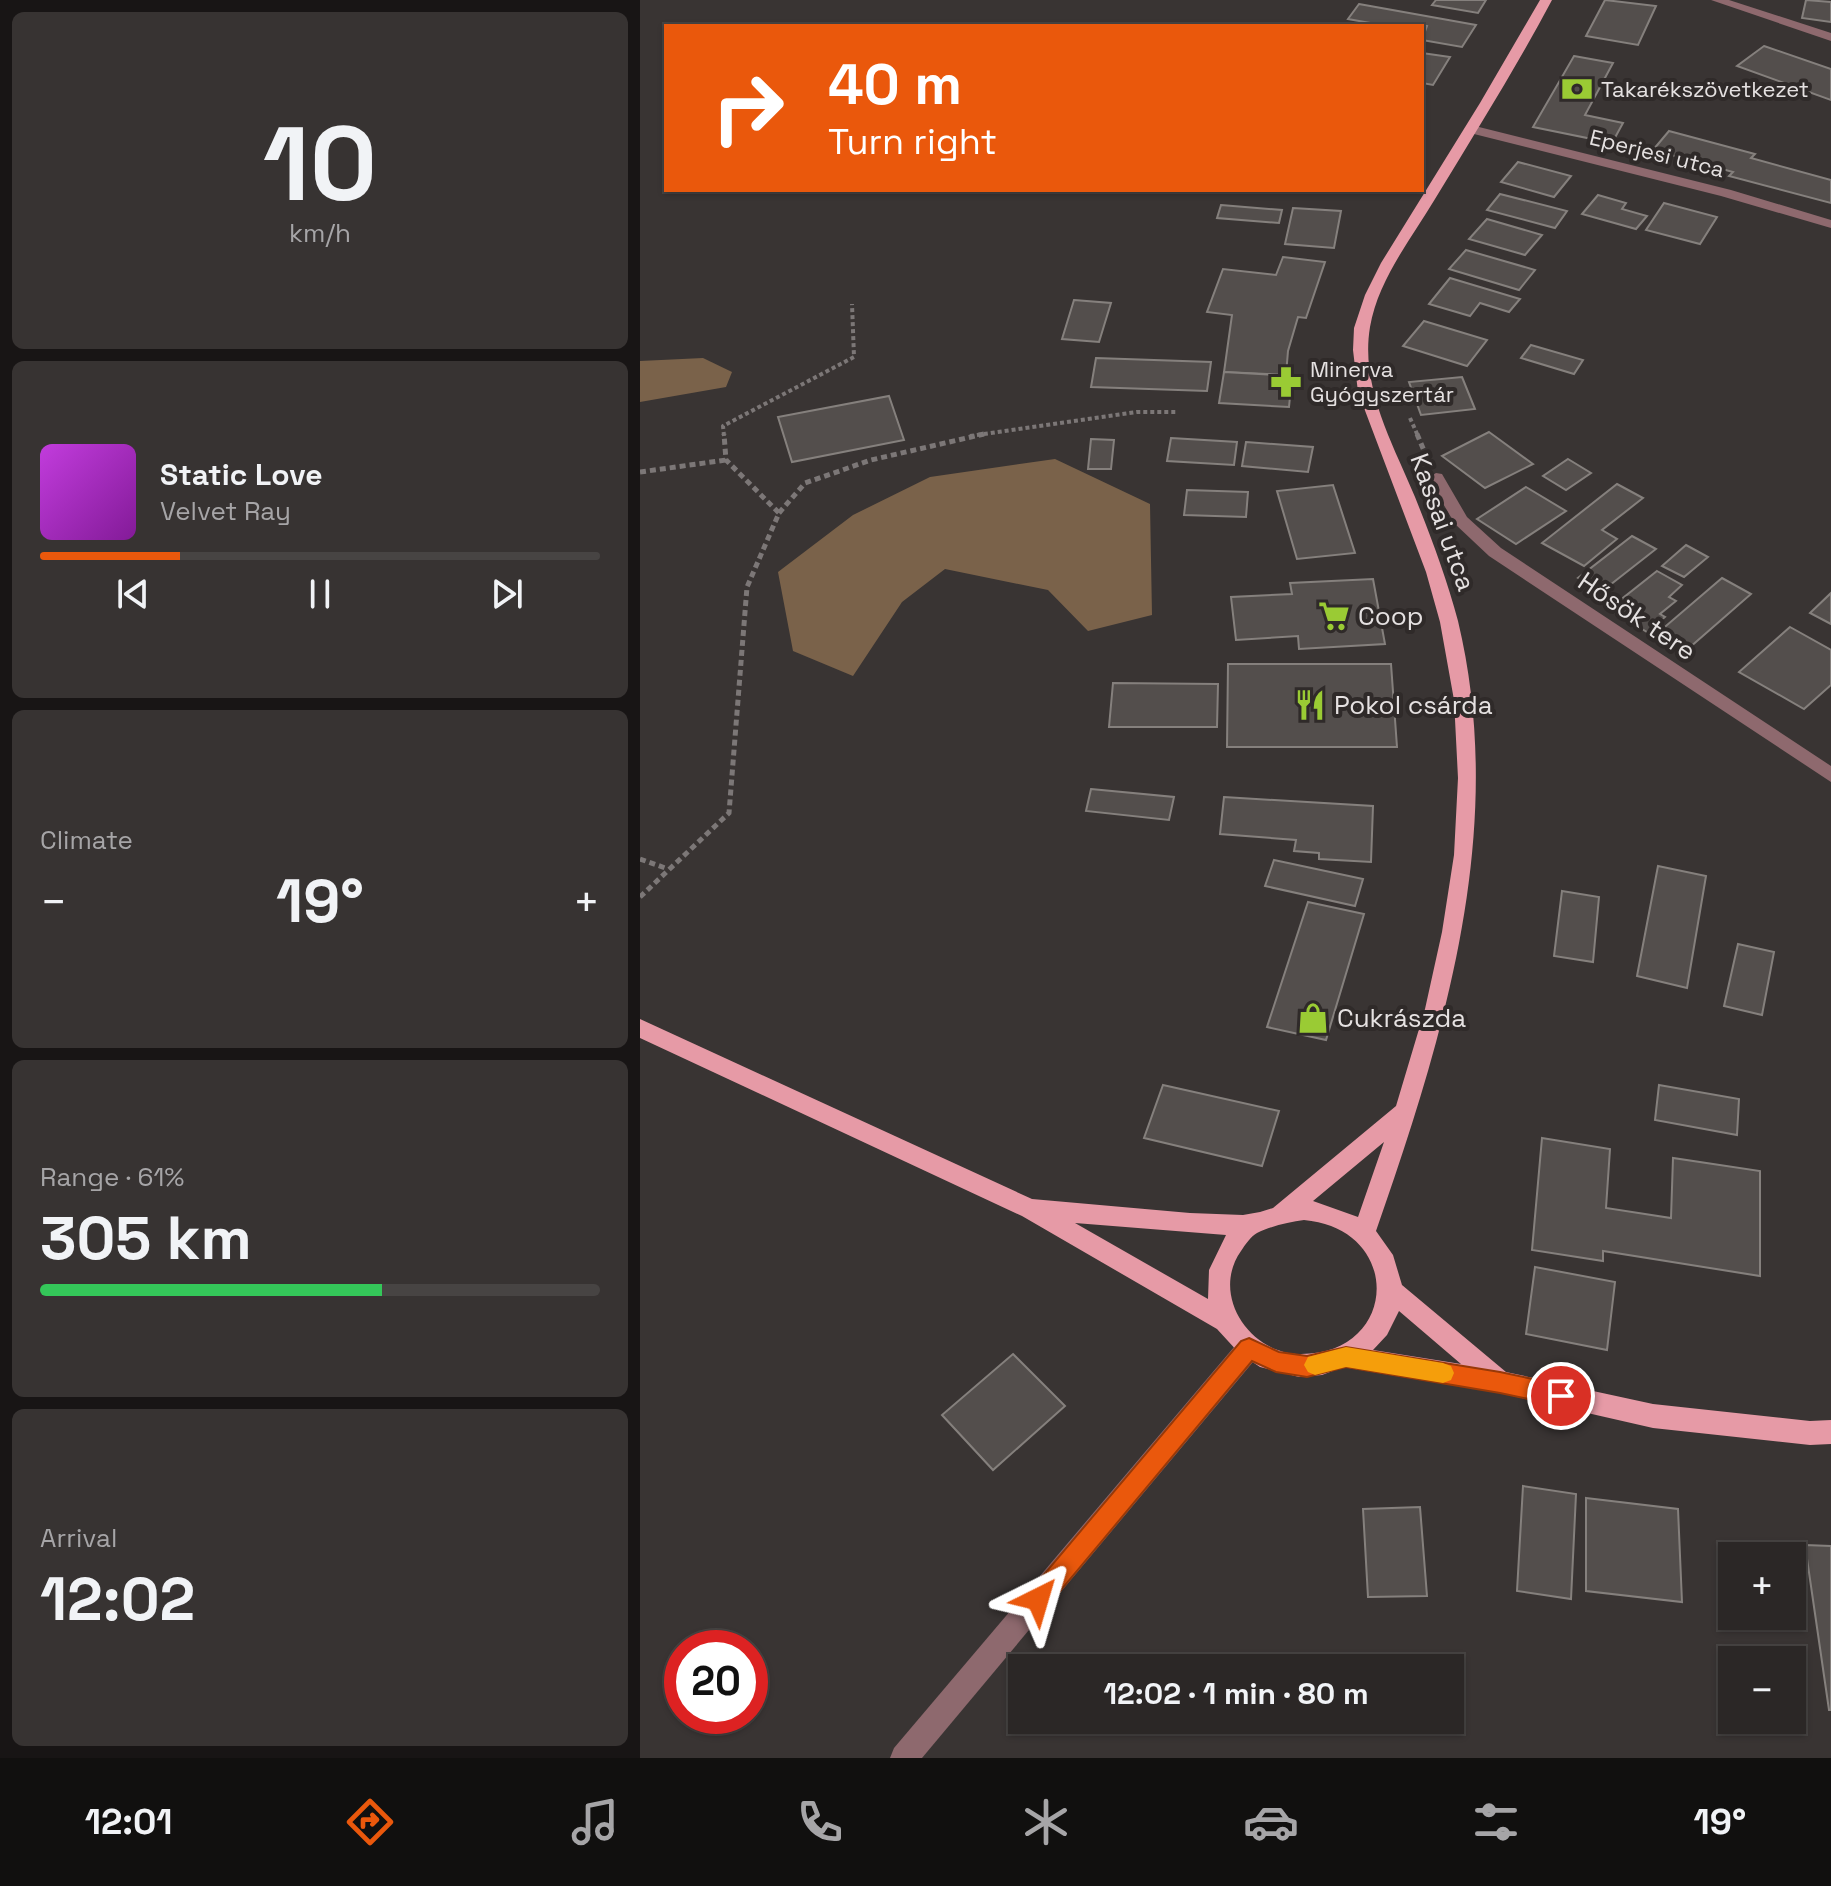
<!DOCTYPE html>
<meta charset="utf-8">
<style>
body{margin:0;font-family:"Space Grotesk",sans-serif;background:#373332;color:#f1f3f6;height:100vh;display:flex;flex-direction:column;font-size:30px;white-space:nowrap}
*{box-sizing:border-box;margin:0}
p{font-size:26px;color:#a6a5a7}
.icon{flex:none;width:44px;height:44px;fill:none;stroke:currentColor;stroke-width:2;stroke-linecap:round;stroke-linejoin:round}
.map{position:relative;flex:1;overflow:hidden}
.drawer{display:flex;flex-direction:column;gap:12px;padding:12px;background:#181515;width:640px}
.drawer>*{flex:none}
.top-card{position:absolute;left:24px;top:24px;width:760px;height:168px;border-radius:0px;box-shadow:0 2px 6px #0004,0 0 0 2px #474443;background:#ea580c;color:#fff;overflow:hidden}
.tools{position:absolute;left:1078px;top:1542px;display:grid;gap:16px}
.tools a{display:grid;place-items:center;width:88px;height:88px;border-radius:0px;background:#2b2726;box-shadow:0 2px 6px #0004,0 0 0 2px #474443;font-size:40px}
.speed{position:absolute;left:24px;top:1630px;display:flex;gap:16px;font-size:40px;font-weight:700;text-align:center}
.speed>*{display:grid;place-content:center;width:104px;height:104px;border-radius:50%;background:#2b2726;box-shadow:0 2px 6px #0004,0 0 0 2px #474443;line-height:1}
.speed .limit{border:12px solid #d22;background:#fff;color:#111}
.pin{position:absolute;display:grid;place-items:center;width:68px;height:68px;color:#fff;margin:-34px;border:4px solid #fff;border-radius:50%;box-shadow:0 2px 8px #0007}
.me{position:absolute;width:88px;margin:-44px;rotate:40deg;stroke-linejoin:round;filter:drop-shadow(0 0 6px #0008)}
.turn{display:flex;align-items:center;gap:28px;height:168px;padding:0 32px;font-size:36px}
.turn .icon{width:104px;height:104px;stroke-width:2.5}
.turn b{display:block;font-size:56px;line-height:68px}
.big{font-size:60px;font-weight:700;line-height:1.1}
.drawer .tile{flex:1;display:flex;flex-direction:column;justify-content:center;gap:12px;min-width:0;padding:0 28px;border-radius:12px;background:#373332}
.drawer .dial{align-items:center;gap:0}
.dial b{font-size:104px;line-height:1}
.song{display:flex;align-items:center;gap:24px}
.cover{width:96px;height:96px;border-radius:12px;background:linear-gradient(135deg,hsl(290 70% 55%),hsl(290 70% 35%))}
.played{height:8px;border-radius:4px;background:linear-gradient(90deg,#ea580c 25%,#474443 25%)}
.keys{display:flex;justify-content:space-around;direction:ltr}
.heat{display:flex;justify-content:space-between;align-items:center;font-size:44px;direction:ltr}
.charge{height:12px;border-radius:6px;background:linear-gradient(90deg,#34c759 61%,#474443 0)}
.trip{position:absolute;left:368px;top:1654px;width:456px;height:80px;border-radius:0px;background:#2b2726;box-shadow:0 2px 6px #0004,0 0 0 2px #474443;font-weight:700;line-height:80px;text-align:center}
.tabs{display:flex;height:128px;justify-content:space-around;align-items:center;background:#11100f;color:#a6a5a7}
.tabs .icon{width:56px;height:56px}
.tabs .on{color:#ea580c}
.tabs b{font-size:36px;color:#f1f3f6}
main{display:flex;flex:1;min-height:0}
.map>svg:first-child{display:block}
.forest{fill:#7a624a}
.building{fill:#534e4c;stroke:#85807d;stroke-width:2}
.lines{fill:none;stroke-linecap:round;stroke-linejoin:round}
.path-far1{stroke:#7c7777;stroke-width:4;stroke-dasharray:4 3;stroke-linecap:butt}
.path{stroke:#7c7777;stroke-width:5;stroke-dasharray:6 4;stroke-linecap:butt}
.minor{fill:#8e696e;fill-rule:evenodd}
.major{fill:#e69aa6;fill-rule:evenodd}
.route{fill:#ea580c;stroke:#983908;stroke-width:2}
.slow{fill:#f59e0b}
.labels{text-anchor:middle;stroke-width:8;stroke-linejoin:round;paint-order:stroke}
.far-poi-label{font-size:22px;fill:#e5e1e1;stroke:#2f2a29;text-anchor:start}
.far-street-label{font-size:22px;fill:#e5e1e1;stroke:#2f2a29}
.street-label{font-size:26px;fill:#e5e1e1;stroke:#2f2a29}
.poi-label{font-size:26px;fill:#e5e1e1;stroke:#2f2a29;text-anchor:start}
</style>
<main>
<section class="drawer">
<div class="tile dial"><b>10</b><p>km/h</p></div>
<div class="tile">
<div class="song"><i class="cover"></i><div><b>Static Love</b><p>Velvet Ray</p></div></div>
<div class="played"></div>
<div class="keys"><svg class="icon" aria-label="previous" viewBox="0 0 24 24"><path d="M18 5L8 12l10 7zM5 5v14"/></svg><svg class="icon" aria-label="pause" viewBox="0 0 24 24"><path d="M8 5v14M16 5v14"/></svg><svg class="icon" aria-label="next" viewBox="0 0 24 24"><path d="M6 5l10 7-10 7zM19 5v14"/></svg></div>
</div>
<div class="tile"><p>Climate</p>
<div class="heat"><a>−</a><b class="big">19°</b><a>+</a></div>
</div>
<div class="tile"><p>Range · 61%</p><b class="big">305 km</b><div class="charge"></div></div>
<div class="tile"><p>Arrival</p><b class="big">12:02</b></div>
</section>
<div class="map">
<svg width="1191" height="1758" viewBox="0 0 1191 1758">
<rect width="100%" height="100%" fill="#393433"/>
<g class="forest">
<path d="M63,358L92,372L86,387L0,402V361Z"/>
<path d="M415,459L510,504L512,615L448,631L408,590L305,569L262,602L213,676L153,651L138,572L213,515L290,477Z"/>
</g>
<g class="building">
<path d="M796,0H846L838,13L792,5Z"/>
<path d="M965,0L1016,6L998,45L946,36Z"/>
<path d="M1166,0L1191,2V22L1162,18Z"/>
<path d="M719,4L836,25L822,47L782,40L787,26L770,23L768,26H747L708,19Z"/>
<path d="M1124,46L1191,69V100L1097,66Z"/>
<path d="M782,53L810,57L793,85L782,83Z"/>
<path d="M934,56L973,63L945,115L983,123L972,143L893,127Z"/>
<path d="M1029,131L1115,154L1111,158L1191,180V203L1089,176L1093,172L1013,150Z"/>
<path d="M878,162L931,176L914,197L861,182Z"/>
<path d="M860,194L927,211L915,228L847,210Z"/>
<path d="M958,195L986,203L982,209L1007,216L996,229L942,214Z"/>
<path d="M1024,203L1077,217L1060,244L1006,230Z"/>
<path d="M581,205L642,210L639,223L577,218Z"/>
<path d="M653,208L701,211L694,248L645,244Z"/>
<path d="M847,219L902,235L885,255L829,239Z"/>
<path d="M826,250L895,270L879,290L809,269Z"/>
<path d="M643,257L685,262L666,318L658,317L648,351L646,375L584,372L592,315L567,312L583,269L636,275Z"/>
<path d="M810,278L880,299L869,312L840,303L830,316L789,304Z"/>
<path d="M434,300L471,303L459,342L422,339Z"/>
<path d="M784,321L847,340L827,366L763,346Z"/>
<path d="M891,345L943,360L934,374L881,358Z"/>
<path d="M456,358L571,362L567,391L451,387Z"/>
<path d="M584,372L652,376L649,407L579,403Z"/>
<path d="M822,377L835,409L781,415L769,382Z"/>
<path d="M249,396L264,440L152,462L138,417Z"/>
<path d="M849,432L893,464L845,488L802,456Z"/>
<path d="M531,438L597,442L594,465L527,461Z"/>
<path d="M451,439L474,440L471,469H448Z"/>
<path d="M606,442L673,447L668,472L602,466Z"/>
<path d="M928,459L951,473L926,490L903,476Z"/>
<path d="M977,484L1003,498L962,530L977,539L944,566L902,543Z"/>
<path d="M693,485L715,553L657,559L637,491Z"/>
<path d="M886,487L926,511L876,544L837,519Z"/>
<path d="M547,490L608,492L606,517L544,515Z"/>
<path d="M992,536L1016,549L961,592L938,578Z"/>
<path d="M1046,545L1068,557L1044,577L1022,566Z"/>
<path d="M1017,571L1042,585L1029,597L1036,601L1020,614L1025,617L1007,632L969,609Z"/>
<path d="M1082,578L1111,594L1049,648L1020,631Z"/>
<path d="M733,579L745,644L659,649L658,636L596,640L591,597L652,594L650,583Z"/>
<path d="M1191,593V624L1170,613Z"/>
<path d="M1150,627L1191,650V685L1164,709L1099,672Z"/>
<path d="M588,664H751L757,747H587Z"/>
<path d="M473,683L578,684L577,727H469Z"/>
<path d="M451,789L534,797L529,820L446,811Z"/>
<path d="M584,797L733,806L731,862L679,859V853L654,851L656,840L580,834Z"/>
<path d="M634,860L723,879L715,906L625,886Z"/>
<path d="M1018,866L1066,876L1047,988L997,976Z"/>
<path d="M922,891L959,897L953,962L914,956Z"/>
<path d="M668,902L724,914L686,1040L627,1027Z"/>
<path d="M1098,944L1134,952L1122,1015L1084,1006Z"/>
<path d="M523,1085L639,1111L622,1166L504,1138Z"/>
<path d="M1019,1085L1099,1099L1097,1135L1015,1120Z"/>
<path d="M902,1138L970,1149L966,1208L1031,1218L1033,1158L1120,1171V1276L963,1251V1261L892,1250Z"/>
<path d="M895,1267L975,1282L967,1350L886,1334Z"/>
<path d="M373,1354L425,1406L353,1470L302,1415Z"/>
<path d="M883,1486L936,1494L931,1599L877,1591Z"/>
<path d="M946,1498L1038,1509L1042,1602L946,1591Z"/>
<path d="M780,1507L787,1596L728,1597L723,1509Z"/>
<path d="M1165,1545L1191,1546V1710H1189Z"/>
</g>
<g class="lines">
<g class="path-far1">
<path d="M770,418L778,436"/>
<path d="M84,436L83,426L214,357L212,304"/>
<path d="M330,436L497,412H538"/>
</g>
<g class="path">
<path d="M777,434L785,453"/>
<path d="M0,472L86,460"/>
<path d="M139,513L165,483L231,460L344,434"/>
<path d="M0,859L28,869"/>
<path d="M0,897L89,813L107,587L139,513L86,460L84,434"/>
</g>
<g class="minor">
<path d="M1071,0H1089L1191,33V41Z"/>
<path d="M831,125L1091,190L1191,220V228L1081,196L826,132V126Z"/>
<path d="M796,473L802,474L827,517L861,548L1191,766V782L849,556L815,524L788,478Z"/>
<path d="M609,1337L618,1340L621,1348L618,1356L282,1758H250L254,1748L600,1340Z"/>
</g>
<path class="major" d="M900,0H912C876,68 835,133 795,199C771,239 738,280 730,327C720,387 753,444 775,497C791,537 807,579 818,621C868,830 804,1036 736,1231L753,1255L762,1285L866,1372L1013,1404L1170,1421L1191,1420V1444L1170,1445L1013,1428L860,1393L703,1367L682,1375L659,1377L620,1367L599,1353L577,1329L382,1216L0,1038V1019L392,1199L550,1213L603,1215L620,1212L633,1208L756,1106L785,1009L802,932L814,855L818,778L814,700L800,622L786,572L718,392L713,350L714,328L725,295L741,263L840,103ZM744,1142L718,1217L673,1201ZM664,1220C764,1229 759,1355 660,1354C610,1354 570,1295 601,1251C605,1245 611,1236 617,1233C631,1226 649,1222 664,1220ZM435,1223L586,1235L569,1270L568,1299ZM759,1311L821,1364L733,1350L747,1335Z"/>
</g>
<path class="route" d="M609,1338L639,1352L667,1356L706,1347L860,1372L921,1385L929,1388L932,1396L929,1403L921,1406L860,1393L706,1367L667,1377L636,1372L612,1361L407,1607L398,1611L390,1607L386,1599L390,1591L601,1341Z"/>
<path class="slow" d="M706,1347L803,1363L811,1366L814,1373L811,1380L803,1383L706,1367L675,1375L668,1372L664,1365L668,1357Z"/>
<defs>
<symbol id="bank-bare" viewBox="-9 -9 18 18"><path d="M-6-4H6V4H-6ZM0-2.3a2.3 2.3 0 1 0 0 4.6a2.3 2.3 0 1 0 0-4.6Z" fill="#9acb34" stroke="#2f2a29" stroke-width="2.5" paint-order="stroke"/></symbol>
<symbol id="pharmacy-bare" viewBox="-9 -9 18 18"><path d="M-2-6h4v4h4v4h-4v4h-4v-4h-4v-4h4Z" fill="#9acb34" stroke="#2f2a29" stroke-width="2.5" paint-order="stroke"/></symbol>
<symbol id="supermarket-bare" viewBox="-9 -9 18 18"><path d="M-6-5.5h2.5l.6 2H6L4.5 2H-2.5L-4.4-4H-6ZM-1.5 3.2a1.3 1.3 0 1 0 .1 0ZM3 3.2a1.3 1.3 0 1 0 .1 0Z" fill="#9acb34" stroke="#2f2a29" stroke-width="2.5" paint-order="stroke"/></symbol>
<symbol id="restaurant-bare" viewBox="-9 -9 18 18"><path d="M-5-6h1v4h1v-4h1v4h1v-4h1v5L-1.5 .5V6h-2V.5L-5-1ZM5-6V6H3V1.5H1.5Q1.5-4 5-6Z" fill="#9acb34" stroke="#2f2a29" stroke-width="2.5" paint-order="stroke"/></symbol>
<symbol id="shop-bare" viewBox="-9 -9 18 18"><path d="M-5-2.5h2.3a2.7 3.5 0 0 1 5.4 0H5L5.5 6h-11ZM-1.5-2.5h3a1.5 2.3 0 0 0-3 0Z" fill="#9acb34" stroke="#2f2a29" stroke-width="2.5" paint-order="stroke"/></symbol>
</defs>
<g fill-rule="evenodd">
<use href="#bank-bare" x="915" y="67" width="44" height="44"/>
<use href="#pharmacy-bare" x="624" y="360" width="44" height="44"/>
<use href="#supermarket-bare" x="672" y="594" width="44" height="44"/>
<use href="#restaurant-bare" x="648" y="683" width="44" height="44"/>
<use href="#shop-bare" x="651" y="996" width="44" height="44"/>
</g>
<g class="labels">
<g class="far-poi-label">
<text x="961" y="97">Takarékszövetkezet</text>
<text x="670" y="377">Minerva<tspan x="670" dy="25">Gyógyszertár</tspan></text>
</g>
<g class="far-street-label">
<text transform="translate(1017 153) rotate(14)" y="8">Eperjesi utca</text>
</g>
<g class="street-label">
<text transform="translate(803 522) rotate(70)" y="9">Kassai utca</text>
<text transform="translate(997 616) rotate(34)" y="9">Hősök tere</text>
</g>
<g class="poi-label">
<text x="718" y="625">Coop</text>
<text x="694" y="714">Pokol csárda</text>
<text x="697" y="1027">Cukrászda</text>
</g>
</g>
</svg>
<div class="tools">
<a>+</a>
<a>−</a>
</div>
<div class="speed"><div class="limit">20</div></div>
<div class="pin" style="left:921px;top:1396px;background:#d93025"><svg class="icon" aria-label="arrive" viewBox="0 0 24 24"><path d="M6 21V4h12l-3 4 3 4H6"/></svg></div>
<svg class="me" style="left:398px;top:1599px" viewBox="-20 -20 40 40"><path d="M0-17L14 15 0 8-14 15z" fill="#ea580c" stroke="#fff" stroke-width="4"/></svg>
<div class="trip">12:02 · 1 min · 80 m</div>
<div class="top-card">
<div class="turn"><svg class="icon" aria-label="right" viewBox="0 0 24 24"><path d="M7 20v-9h11M14 6l5 5-5 5"/></svg><div><b>40 m</b>Turn right</div></div>
</div>
</div>
</main>
<nav class="tabs">
<b>12:01</b>
<svg class="icon on" aria-label="directions" viewBox="0 0 24 24"><path d="M12 3l9 9-9 9-9-9zM9 14v-3h6M13 9l2 2-2 2"/></svg>
<svg class="icon" aria-label="music" viewBox="0 0 24 24"><path d="M9 18V5l10-2v13"/><circle cx="6" cy="18" r="3"/><circle cx="16" cy="16" r="3"/></svg>
<svg class="icon" aria-label="phone" viewBox="0 0 24 24"><path d="M5 4h4l2 5-3 2q2 4 5 5l2-3 5 2v4C11 20 4 13 5 4z"/></svg>
<svg class="icon" aria-label="climate" viewBox="0 0 24 24"><path d="M12 3v18M4 7l16 10M4 17L20 7"/></svg>
<svg class="icon" aria-label="car" viewBox="0 0 24 24"><path d="M5 17H2v-5l4-1 3-4h7l3 4 3 1v5h-3M9 17h6M6 11h13"/><circle cx="7" cy="17" r="2"/><circle cx="17" cy="17" r="2"/></svg>
<svg class="icon" aria-label="filters" viewBox="0 0 24 24"><path d="M4 7h16M4 17h16"/><circle cx="9" cy="7" r="2"/><circle cx="15" cy="17" r="2"/></svg>
<b>19°</b>
</nav>
